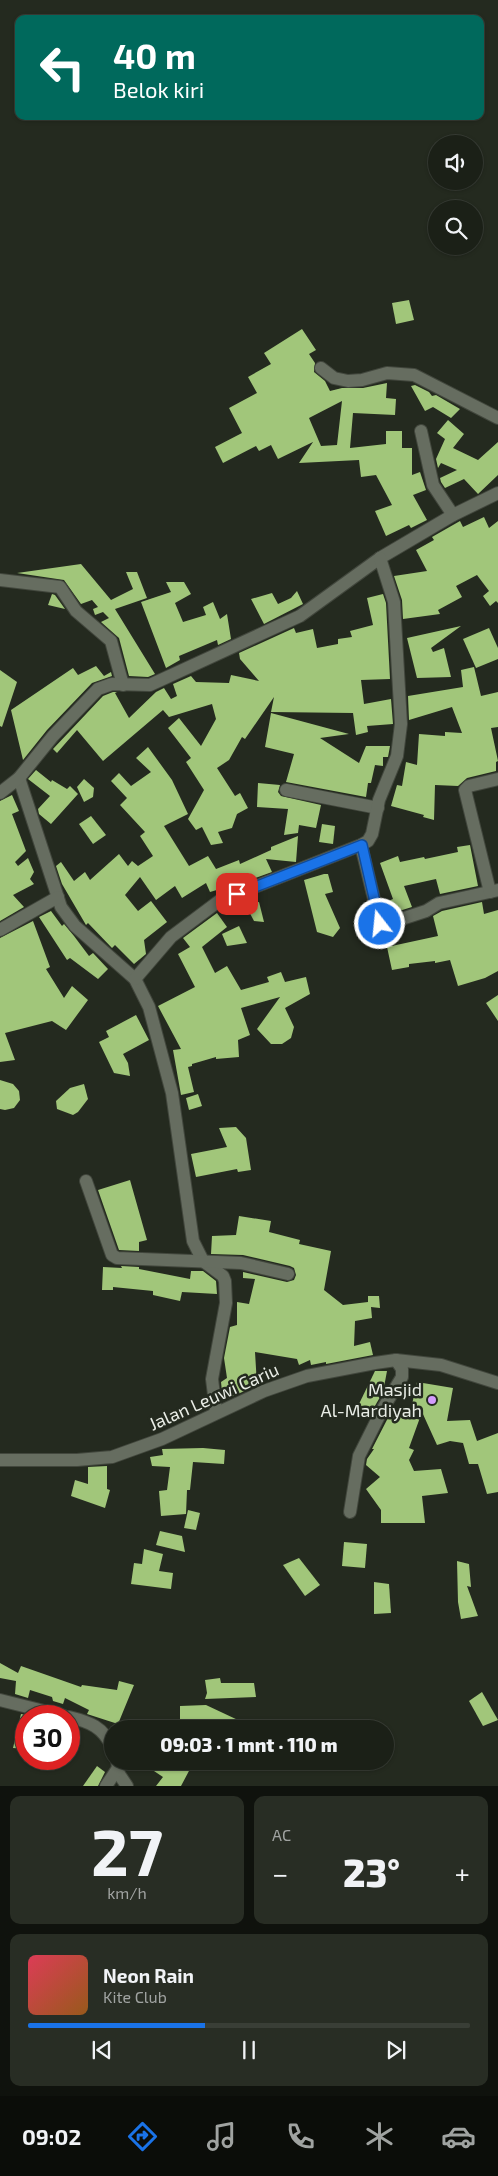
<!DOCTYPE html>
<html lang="id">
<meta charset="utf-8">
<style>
body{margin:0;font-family:"Exo 2",sans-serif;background:#282d24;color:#f1f3f6;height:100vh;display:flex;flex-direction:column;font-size:19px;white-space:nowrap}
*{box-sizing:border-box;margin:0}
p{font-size:16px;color:#a0a3a1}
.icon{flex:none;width:28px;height:28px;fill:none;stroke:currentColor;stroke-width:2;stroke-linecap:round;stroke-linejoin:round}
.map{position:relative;height:1786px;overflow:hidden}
.panel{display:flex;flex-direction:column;gap:10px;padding:10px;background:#0f120d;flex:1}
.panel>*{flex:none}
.banner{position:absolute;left:15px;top:15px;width:469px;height:105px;border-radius:10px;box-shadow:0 1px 4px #0004,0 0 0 1px #393e36;background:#00695c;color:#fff;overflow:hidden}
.buttons{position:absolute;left:428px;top:135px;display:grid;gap:10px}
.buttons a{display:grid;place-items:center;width:55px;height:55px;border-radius:50%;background:#1b2017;box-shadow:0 1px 4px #0004,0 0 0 1px #393e36;font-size:25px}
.speed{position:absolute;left:15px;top:1705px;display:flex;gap:10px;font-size:25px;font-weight:700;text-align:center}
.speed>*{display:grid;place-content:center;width:65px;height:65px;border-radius:50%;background:#1b2017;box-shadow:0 1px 4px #0004,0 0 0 1px #393e36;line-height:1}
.speed .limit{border:8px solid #d22;background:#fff;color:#111}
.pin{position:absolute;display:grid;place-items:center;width:42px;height:42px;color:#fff;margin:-21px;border-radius:10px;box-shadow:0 2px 8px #0006}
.me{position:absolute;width:55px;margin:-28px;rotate:344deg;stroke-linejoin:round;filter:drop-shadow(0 0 4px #0008)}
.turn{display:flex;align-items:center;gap:18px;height:105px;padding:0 15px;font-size:22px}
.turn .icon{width:65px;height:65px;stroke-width:2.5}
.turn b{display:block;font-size:35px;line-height:42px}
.big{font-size:38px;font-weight:800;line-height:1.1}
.panel .widget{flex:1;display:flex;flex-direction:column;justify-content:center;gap:8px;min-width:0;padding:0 18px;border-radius:10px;background:#282d24}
.panel .dial{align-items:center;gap:0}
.dial b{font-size:65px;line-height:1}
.song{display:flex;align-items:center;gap:15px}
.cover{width:60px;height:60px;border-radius:8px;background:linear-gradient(135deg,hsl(350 70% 55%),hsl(30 70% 35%))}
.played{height:5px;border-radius:2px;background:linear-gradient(90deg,#1a73e8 40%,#393e36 40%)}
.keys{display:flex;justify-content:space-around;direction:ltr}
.heat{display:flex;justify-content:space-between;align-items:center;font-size:28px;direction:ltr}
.panel .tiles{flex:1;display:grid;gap:10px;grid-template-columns:1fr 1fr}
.widget:last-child{grid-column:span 2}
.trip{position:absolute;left:104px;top:1720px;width:290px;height:50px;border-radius:25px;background:#1b2017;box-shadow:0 1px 4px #0004,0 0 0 1px #393e36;font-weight:800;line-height:50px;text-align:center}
.menu{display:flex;height:80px;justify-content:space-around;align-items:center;background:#0b0d09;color:#a0a3a1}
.menu .icon{width:35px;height:35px}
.menu .on{color:#1a73e8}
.menu b{font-size:22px;color:#f1f3f6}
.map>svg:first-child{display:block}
.building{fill:#a1c67a;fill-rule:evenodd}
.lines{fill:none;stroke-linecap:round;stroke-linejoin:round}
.street-casing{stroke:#42473d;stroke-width:14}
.street{stroke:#666d60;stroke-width:12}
.route-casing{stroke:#114b97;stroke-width:12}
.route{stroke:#1a73e8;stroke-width:9}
.poi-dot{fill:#d39cfc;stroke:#242a1f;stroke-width:2}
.labels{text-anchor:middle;stroke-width:5;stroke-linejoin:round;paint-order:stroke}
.poi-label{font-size:18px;fill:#e9ede6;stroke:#242a1f;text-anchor:end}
.street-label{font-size:18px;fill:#e9ede6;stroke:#242a1f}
</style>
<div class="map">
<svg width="498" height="1786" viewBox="0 0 498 1786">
<rect width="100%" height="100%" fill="#242a1f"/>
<g class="building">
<path d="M409,300L414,320L396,324L392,303Z"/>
<path d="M302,329L316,350L309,354L315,363L314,372L325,381L330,391L342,388H363L387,383L386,398L396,399L395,415L353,413L350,448L386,444V431H402V448H412V475L420,472L426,490L413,495L427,520L411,528L409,525L386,536L375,511L392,505L376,475L361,477L359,460L299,463L313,442L278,459L271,445L259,451L256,446L223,463L215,447L242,433L229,408L257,393L248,377L271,364L264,353ZM342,401L337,445L321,446L309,418Z"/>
<path d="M415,385L429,392L432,396L436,395L460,409L451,418L433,407L425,411L411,386Z"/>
<path d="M448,420L464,434L453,448L478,460L498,442V475L478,494L464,479L445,488L441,482L440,478L457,470L441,463L438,468L436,459L445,439L437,433Z"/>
<path d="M484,517L489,528L498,521V603L496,601L490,606L483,596L489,591L477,575L456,586L462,597L438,610L440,614L403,619L402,600L394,576L427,571L416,550L434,540L432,537L460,521L463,527Z"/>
<path d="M81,564L111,600L133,589L126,572H137L147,598L115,609L155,674L148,677L129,676L119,638L101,622L109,618L103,612L95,615L93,609L98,607L92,600L81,604L64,580L17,573Z"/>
<path d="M166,582H184L191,594L175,603L183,622L206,615L203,607L213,602L220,619L227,614L231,639L218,645L217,640L179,656L180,660L166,668L141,602L171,592Z"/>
<path d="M297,591L303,604L264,624L251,599L272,593L278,604L291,598Z"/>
<path d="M52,594L55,595L65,609L48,605Z"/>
<path d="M383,594L386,603L390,679L361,680L364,704L391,699L393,724L367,726L368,732L356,735L353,713L271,712L274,697L245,739L242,737L229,760L217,768L235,796L240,793L248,808L237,814L232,828L218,832L223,843L211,845L202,827L196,830L188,819L204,790L186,762L191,758L168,728L179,718L201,746L216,719L212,704L169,717L163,710L103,761L77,730L57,753L53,749L103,696L113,692H117L115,693L129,718L156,692L164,688L171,699L177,696L173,684L191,676L196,682L229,683L231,675L259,681L240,659L239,653L294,628L296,633L313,629L317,648L338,644V639L352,637L350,631L373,625L367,598Z"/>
<path d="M461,626L431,648L433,652L444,648L451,677L417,678L407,638Z"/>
<path d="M489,628L498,648V659L476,668L463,639Z"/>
<path d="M96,666L104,676L111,672L112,676L92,683L47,730L23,760L11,710L73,668L78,675Z"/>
<path d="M474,667L481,696L498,692V727L491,728L498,761L496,762V771L467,778L458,786L435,785L434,820L423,817L424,815L391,806L397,785L402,786L406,762L417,765L419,734L445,736V732L462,733L452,707L409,720L408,696L463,687L461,670Z"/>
<path d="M0,670L17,682L2,727L0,726Z"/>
<path d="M271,713L349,734L320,738L359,763L366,746H390L388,757H383V766L375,765L371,783H368L366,797L286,782L294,754L265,747Z"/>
<path d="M148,747L172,780L188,814L164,826L189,866L208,856L216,869L239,860L240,864L271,850V847L298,836L296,862L266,859L272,872L250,880L247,875L224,883L227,887L210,892L206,883L182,898L175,886L156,900L140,877L125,895L138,911L151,901L167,922L144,940L146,954L134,964L115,945L112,948L88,923L86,925L62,884L56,866L61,862L74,881L85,872L90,880L119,854L128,866L132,861L138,866L153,856L140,836L145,832L120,805L127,798L111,781L119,773L131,786L151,772L136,758Z"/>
<path d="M36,770L51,782L52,780L67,789L70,786L78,794L51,824L39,814L38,809L50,796L28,779Z"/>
<path d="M84,779L94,788L93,797L84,802L77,787Z"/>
<path d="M258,783L280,785L278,792L281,796L321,805L316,828L299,825L298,833L284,835L288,809L257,807Z"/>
<path d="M12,795L19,811L12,814L26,851L15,862L18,866L28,858L34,872L30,879L34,884L13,895L24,907L0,921V801Z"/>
<path d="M91,816L106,835L93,844L79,824Z"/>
<path d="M322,824L335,826L333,844L319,842Z"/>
<path d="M470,845L478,886L440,894L436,879L404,886L412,907L386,915L383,903L393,899L380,863L398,856L400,862L424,857L425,859L458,852L457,847Z"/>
<path d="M324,874H328L333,892L325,894L340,928L333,937L317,932L304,880Z"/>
<path d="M259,902L264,922L254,921L245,904Z"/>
<path d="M482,902L484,914L498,910V971L485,978L458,986L450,960L435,963V961L409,964V967L392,970L387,947L438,936L433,916L442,911Z"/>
<path d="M51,911L62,926L64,924L74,936L89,956L93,953L108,969L98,979L70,958L67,960L39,917Z"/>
<path d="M217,913L227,927L202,947L215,973L227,966L241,990L269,982L267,977L281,972L285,982L306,977L310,994L285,1008L294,1027L291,1038L282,1044H271L257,1029L280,997L241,1008L250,1035L238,1040L239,1057L216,1059V1057L192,1064V1066L188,1067L194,1092L181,1095L173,1050L181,1049L158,1006L195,987L178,954L190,947L183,938Z"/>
<path d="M33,921L50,967L46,969L64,998L72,986L88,1000L66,1030L52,1021L5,1033L15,1060L0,1062V938Z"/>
<path d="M239,926L247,943L227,946L222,934Z"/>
<path d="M498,995V1021L486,1003Z"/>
<path d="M136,1015L149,1040L123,1054L128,1063L130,1076L114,1073L99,1042L109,1037L106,1031Z"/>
<path d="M0,1080L13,1084L19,1091L20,1100L14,1108L5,1110L0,1109Z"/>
<path d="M84,1084L88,1099L78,1112L73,1115L57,1109L56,1101L70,1088Z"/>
<path d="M198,1094L202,1106L189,1110L186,1098Z"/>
<path d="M236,1127L246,1138L251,1170L238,1172L237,1169L196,1177L191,1154L227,1147L219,1128Z"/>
<path d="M130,1180L147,1240L139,1242V1251L119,1250L98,1190Z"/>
<path d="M239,1216L271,1221L269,1232L300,1240L299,1244L331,1251L324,1290L343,1305L368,1302V1296H379L380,1308L371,1307L372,1318L355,1321L354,1346L370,1342L373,1355L326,1364V1362L311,1365L310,1360L299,1365L297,1359L255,1352L257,1385L223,1401L221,1382L227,1378L224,1358L230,1327L237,1325V1302L249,1304L255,1279L243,1278V1272L287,1282L294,1280L296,1275L294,1268L290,1266L243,1255L211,1254L212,1236L236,1235Z"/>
<path d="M121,1266L139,1267V1269L190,1279L191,1271H203L216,1281L217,1294L182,1292L180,1301L153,1295V1291L113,1287V1290H102L103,1267L122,1268Z"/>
<path d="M375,1371H387L383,1392L372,1411L358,1406Z"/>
<path d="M417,1382L453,1388L447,1421L470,1420L477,1441L498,1433V1492L487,1494L478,1464H469L463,1443L450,1441L437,1445L422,1412L409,1448L414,1450L409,1460L414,1471L441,1469L448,1493L422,1496L425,1523H381V1510L366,1489L380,1477L366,1465L367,1459L374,1449H372L391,1412L398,1420L403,1413L409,1418Z"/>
<path d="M203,1448L225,1450L224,1464L193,1462L190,1490H187L186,1514L161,1516L159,1491L167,1490L170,1467L152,1466L150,1457L163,1455L162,1449Z"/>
<path d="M107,1466V1489L110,1490L105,1508L71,1496L75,1480L88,1484V1467Z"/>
<path d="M188,1510L200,1513L196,1530L184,1528Z"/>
<path d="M160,1531L182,1536L185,1552L156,1545Z"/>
<path d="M344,1542L367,1544L365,1568L342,1566Z"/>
<path d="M144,1549L163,1554L159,1571L173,1573L171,1589L131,1584L134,1563L142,1564Z"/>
<path d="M299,1558L320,1585L305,1596L283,1565Z"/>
<path d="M457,1561L469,1564L471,1587L467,1586L478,1616L461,1619L458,1602Z"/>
<path d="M374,1582L389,1584L391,1613L374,1614Z"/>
<path d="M0,1663L18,1673L21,1666L81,1687L82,1685L117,1690L119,1681L134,1685L118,1724L87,1714L89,1710L65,1698L63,1704L53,1701L52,1697L30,1690L28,1698L15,1694L16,1681L0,1678Z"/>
<path d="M220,1678L221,1683H254L256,1697L205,1699L207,1693L205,1680Z"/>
<path d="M482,1692L498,1720L483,1726L469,1701Z"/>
<path d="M206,1705L257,1729H197V1727L180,1726V1706Z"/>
<path d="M21,1714L26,1715V1749L13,1748Z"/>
<path d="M162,1761H175L190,1769L181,1786H156L163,1777L154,1771Z"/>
<path d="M97,1766L105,1772L98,1786H83Z"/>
</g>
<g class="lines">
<defs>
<g id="street">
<path d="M321,368L334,378L348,381L362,380L387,373L414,375L498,418"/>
<path d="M421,431L433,485L453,515"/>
<path d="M0,580L60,587L76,611L111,641L123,685"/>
<path d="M19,778L61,907L75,926L135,979L149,1007L172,1093L193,1241L203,1261L223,1276L225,1281L226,1303L212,1379L216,1411"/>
<path d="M286,790L378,808"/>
<path d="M0,793L19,778L53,736L98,689L112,684L150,685L300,616L380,558L453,515L498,493"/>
<path d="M361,845L380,924L383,925L426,911L439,903L498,890"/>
<path d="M490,892L465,790L469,786L498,779"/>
<path d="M0,930L58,897"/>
<path d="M135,979L171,937L219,901L361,845L368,841L372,834L379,800L397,756L401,724L394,602L380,558"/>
<path d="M86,1181L112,1255L117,1258L241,1263L288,1274"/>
<path d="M0,1460H77L112,1457L162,1439L264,1391L307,1376L375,1363L396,1360L441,1365L498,1383"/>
<path d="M350,1512L359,1456L382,1410L402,1377V1369L396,1360"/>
<path d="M0,1700L64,1716"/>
<path d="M69,1717C90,1722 103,1727 112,1747"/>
<path d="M117,1761L119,1774L127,1786"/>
<path d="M106,1786L118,1768"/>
</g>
</defs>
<use href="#street" class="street-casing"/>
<use href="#street" class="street"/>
</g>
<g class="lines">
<defs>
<path id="route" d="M237,894L362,845L380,924"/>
</defs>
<use href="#route" class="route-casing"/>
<use href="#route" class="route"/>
</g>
<circle class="poi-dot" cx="432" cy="1400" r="5"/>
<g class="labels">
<g class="poi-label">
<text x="422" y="1396">Masjid<tspan x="422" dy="21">Al-Mardiyah</tspan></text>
</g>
<g class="street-label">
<text transform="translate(214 1397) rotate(-24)" y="6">Jalan Leuwi Cariu</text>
</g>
</g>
</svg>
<div class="buttons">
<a><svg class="icon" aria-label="sound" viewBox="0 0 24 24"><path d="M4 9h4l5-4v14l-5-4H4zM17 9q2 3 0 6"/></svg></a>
<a><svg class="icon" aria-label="search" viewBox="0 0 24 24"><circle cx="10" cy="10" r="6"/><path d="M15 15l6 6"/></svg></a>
</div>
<div class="speed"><div class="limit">30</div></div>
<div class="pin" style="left:237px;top:894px;background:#d93025"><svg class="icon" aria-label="arrive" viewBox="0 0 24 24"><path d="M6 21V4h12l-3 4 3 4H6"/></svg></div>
<svg class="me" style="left:380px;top:924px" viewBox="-20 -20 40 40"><circle r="17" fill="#1a73e8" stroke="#fff" stroke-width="3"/><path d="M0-11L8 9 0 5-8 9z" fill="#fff"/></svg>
<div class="trip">09:03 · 1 mnt · 110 m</div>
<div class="banner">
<div class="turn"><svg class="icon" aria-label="left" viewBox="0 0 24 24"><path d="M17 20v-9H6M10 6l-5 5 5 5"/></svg><div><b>40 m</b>Belok kiri</div></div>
</div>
</div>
<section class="panel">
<div class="tiles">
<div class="widget dial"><b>27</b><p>km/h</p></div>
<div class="widget"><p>AC</p>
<div class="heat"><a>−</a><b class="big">23°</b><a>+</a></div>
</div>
<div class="widget">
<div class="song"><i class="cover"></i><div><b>Neon Rain</b><p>Kite Club</p></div></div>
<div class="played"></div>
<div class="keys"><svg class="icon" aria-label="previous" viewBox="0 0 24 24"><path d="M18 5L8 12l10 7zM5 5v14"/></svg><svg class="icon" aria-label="pause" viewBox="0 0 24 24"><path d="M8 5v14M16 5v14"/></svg><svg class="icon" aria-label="next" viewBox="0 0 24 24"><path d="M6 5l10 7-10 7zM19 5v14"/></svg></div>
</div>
</div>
</section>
<nav class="menu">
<b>09:02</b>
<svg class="icon on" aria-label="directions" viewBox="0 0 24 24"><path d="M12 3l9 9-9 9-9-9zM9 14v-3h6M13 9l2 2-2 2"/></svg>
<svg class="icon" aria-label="music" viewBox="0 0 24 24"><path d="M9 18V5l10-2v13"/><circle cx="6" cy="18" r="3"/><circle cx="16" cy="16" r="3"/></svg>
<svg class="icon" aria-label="phone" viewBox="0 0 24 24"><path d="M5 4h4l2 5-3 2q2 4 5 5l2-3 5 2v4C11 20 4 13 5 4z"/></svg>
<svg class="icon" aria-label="climate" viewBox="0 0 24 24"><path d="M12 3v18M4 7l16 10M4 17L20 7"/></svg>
<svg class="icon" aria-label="car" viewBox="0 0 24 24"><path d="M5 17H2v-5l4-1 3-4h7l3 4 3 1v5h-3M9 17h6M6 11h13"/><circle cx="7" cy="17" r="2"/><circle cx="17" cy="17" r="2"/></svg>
</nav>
